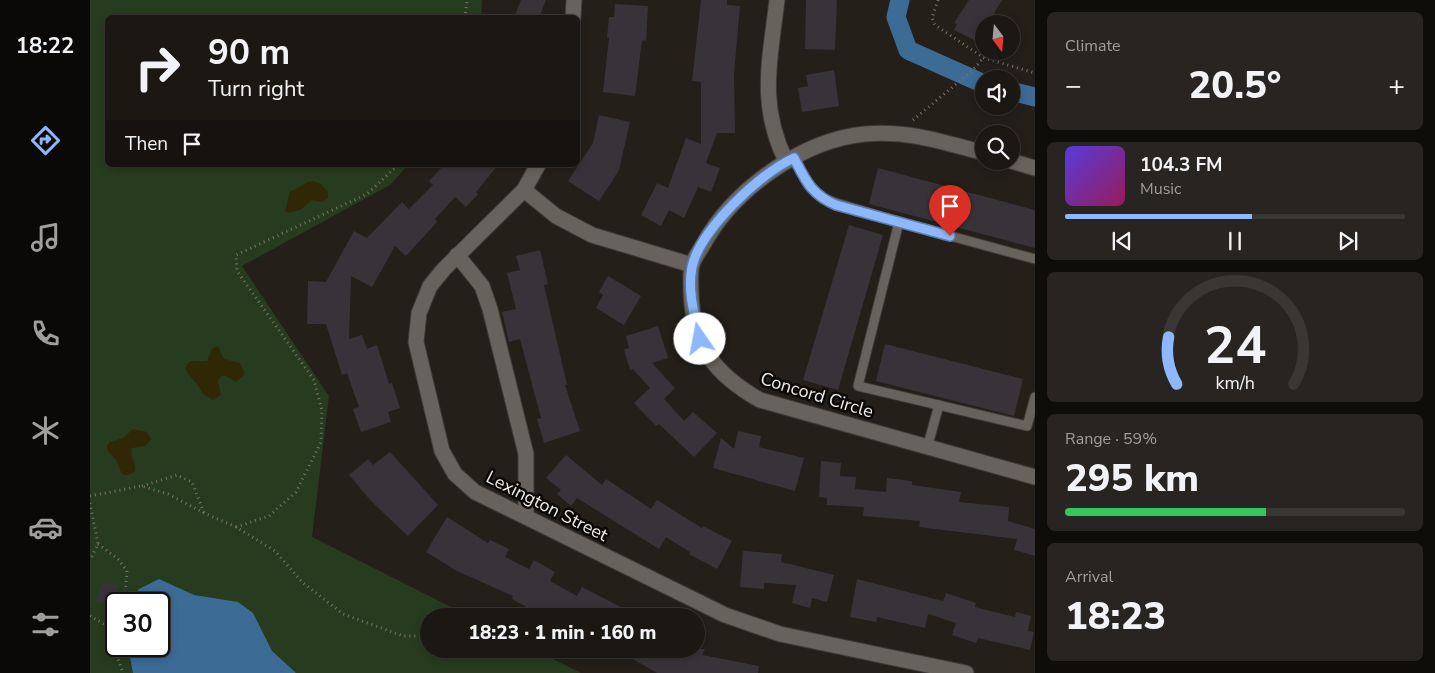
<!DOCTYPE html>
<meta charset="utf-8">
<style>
body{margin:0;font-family:"Nunito Sans",sans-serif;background:#282421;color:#f1f3f6;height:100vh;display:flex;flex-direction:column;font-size:19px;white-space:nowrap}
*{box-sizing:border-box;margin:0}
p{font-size:16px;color:#a09fa0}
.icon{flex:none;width:28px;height:28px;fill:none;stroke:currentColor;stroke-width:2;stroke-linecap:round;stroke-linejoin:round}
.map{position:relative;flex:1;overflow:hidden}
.details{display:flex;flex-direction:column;gap:12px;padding:12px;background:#0f0d0a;width:400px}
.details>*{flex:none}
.guide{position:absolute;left:15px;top:15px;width:475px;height:152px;border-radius:8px;box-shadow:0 2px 8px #0003,0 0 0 1px #393633;background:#1b1713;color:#f1f3f6;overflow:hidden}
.needle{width:32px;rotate:164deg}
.fabs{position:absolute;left:885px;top:15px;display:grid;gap:10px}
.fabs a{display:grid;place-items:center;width:45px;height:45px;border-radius:50%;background:#1b1713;box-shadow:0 2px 8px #0003,0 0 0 1px #393633;font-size:25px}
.speed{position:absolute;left:15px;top:592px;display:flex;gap:10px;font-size:25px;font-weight:700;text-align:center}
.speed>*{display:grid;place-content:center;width:65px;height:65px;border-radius:50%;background:#1b1713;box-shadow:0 2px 8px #0003,0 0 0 1px #393633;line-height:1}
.speed .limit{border:2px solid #111;border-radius:8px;background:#fff;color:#111}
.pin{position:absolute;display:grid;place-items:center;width:42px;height:42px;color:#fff;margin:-51px -21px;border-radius:50% 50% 50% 0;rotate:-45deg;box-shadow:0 0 5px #0007}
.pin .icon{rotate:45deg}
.me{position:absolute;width:55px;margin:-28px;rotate:348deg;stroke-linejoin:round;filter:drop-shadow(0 0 4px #0008)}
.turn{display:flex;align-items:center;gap:18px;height:105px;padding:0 20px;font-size:22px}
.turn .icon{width:65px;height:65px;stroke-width:2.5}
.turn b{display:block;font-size:35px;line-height:42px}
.then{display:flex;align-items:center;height:48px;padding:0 20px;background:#0003;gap:10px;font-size:19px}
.big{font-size:38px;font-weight:800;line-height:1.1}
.details .widget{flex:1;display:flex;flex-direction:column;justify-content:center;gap:8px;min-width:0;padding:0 18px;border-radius:8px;background:#282421}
.details .dial{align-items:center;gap:0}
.dial svg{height:130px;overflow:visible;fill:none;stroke:#393633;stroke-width:7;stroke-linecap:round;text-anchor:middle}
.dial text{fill:#f1f3f6;stroke:none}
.song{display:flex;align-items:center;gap:15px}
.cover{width:60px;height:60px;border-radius:8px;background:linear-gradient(135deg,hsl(250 70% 55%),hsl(330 70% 35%))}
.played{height:5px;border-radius:2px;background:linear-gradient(90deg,#8db9fc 55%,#393633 55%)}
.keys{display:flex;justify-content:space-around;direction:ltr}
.heat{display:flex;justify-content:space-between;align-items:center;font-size:28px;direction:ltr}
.charge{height:8px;border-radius:4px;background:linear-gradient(90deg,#34c759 59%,#393633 0)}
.trip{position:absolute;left:330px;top:608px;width:285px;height:50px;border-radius:25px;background:#1b1713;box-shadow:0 2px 8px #0003,0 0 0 1px #393633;font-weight:800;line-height:50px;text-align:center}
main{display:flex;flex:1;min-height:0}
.tab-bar{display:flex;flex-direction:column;width:90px;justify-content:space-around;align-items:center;background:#0b0908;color:#a09fa0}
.tab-bar .icon{width:35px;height:35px}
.tab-bar .on{color:#8db9fc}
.tab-bar b{font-size:22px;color:#f1f3f6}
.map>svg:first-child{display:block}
.green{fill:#273c1e;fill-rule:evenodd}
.sand{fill:#2f2705}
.water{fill:#3c6b95}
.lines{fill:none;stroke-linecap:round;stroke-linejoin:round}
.canal{stroke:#3c6b95;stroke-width:19}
.building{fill:#383339}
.lane-casing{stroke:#3e3a36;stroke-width:11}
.street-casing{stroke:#3e3a36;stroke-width:17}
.path{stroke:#77736d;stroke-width:3;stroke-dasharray:1 4;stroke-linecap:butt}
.lane{stroke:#68625c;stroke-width:9}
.street{stroke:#68625c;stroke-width:15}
.route-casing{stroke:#5c78a4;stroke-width:12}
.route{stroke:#8db9fc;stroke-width:9}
.labels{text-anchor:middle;stroke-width:5;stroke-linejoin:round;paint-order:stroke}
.street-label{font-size:18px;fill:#edeae6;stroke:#0b0907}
</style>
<main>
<nav class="tab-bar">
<b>18:22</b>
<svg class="icon on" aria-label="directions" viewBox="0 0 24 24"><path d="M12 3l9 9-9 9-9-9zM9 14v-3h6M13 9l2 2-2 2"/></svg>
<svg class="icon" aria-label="music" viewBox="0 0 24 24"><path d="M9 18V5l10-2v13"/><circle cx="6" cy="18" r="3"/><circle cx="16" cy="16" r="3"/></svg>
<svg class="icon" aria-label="phone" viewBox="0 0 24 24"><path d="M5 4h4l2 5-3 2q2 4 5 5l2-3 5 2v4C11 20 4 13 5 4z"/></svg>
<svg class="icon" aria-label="climate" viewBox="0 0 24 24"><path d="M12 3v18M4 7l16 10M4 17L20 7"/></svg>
<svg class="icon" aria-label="car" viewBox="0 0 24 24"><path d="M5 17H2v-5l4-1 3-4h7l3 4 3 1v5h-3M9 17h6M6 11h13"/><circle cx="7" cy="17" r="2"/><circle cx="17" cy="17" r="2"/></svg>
<svg class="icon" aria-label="filters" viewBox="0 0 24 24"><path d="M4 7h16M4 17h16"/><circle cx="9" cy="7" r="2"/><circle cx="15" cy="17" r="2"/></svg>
</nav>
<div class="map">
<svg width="945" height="673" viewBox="0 0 945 673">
<rect width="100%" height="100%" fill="#241f19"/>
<path class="green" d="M0,0H392L391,18H18V165H318L300,185L152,266L239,396L222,537L379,616H339V649H443L491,673H0ZM26,604H69V646H26Z"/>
<g class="sand">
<path d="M223,181L231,184L238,192V198L232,202L222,200L210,210L198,213L195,211L200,192L218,182Z"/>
<path d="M128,346L134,359L150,363L155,374L146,382L136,376H131L128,381L131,395L123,400L112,393C108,382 100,379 95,368L100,361H117L122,349Z"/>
<path d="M43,429L57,432L61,440L55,446L42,448C39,457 47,463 45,471C30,482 31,469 26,460C22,454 17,454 17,446L20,442L33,438Z"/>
</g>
<path class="water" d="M69,579L104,595L148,602L163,613L182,651L206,673H43L38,646H69V604H38L49,589Z"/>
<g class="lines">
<g class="canal">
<path d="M810,0L806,17L818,50L894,84"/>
<path d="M921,91L945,97"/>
</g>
</g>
<g class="building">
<path d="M431,0H456L449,18H424Z"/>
<path d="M611,0H637V5L650,6L644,74L645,133H627L616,163L630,168L621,192L608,187L594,218L579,210L571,226L551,215L567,183L578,188L596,138L611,144V82L602,81Z"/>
<path d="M716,0H747L745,50L715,49Z"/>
<path d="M879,0H912L904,13L923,24H894V45L864,30L867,24L864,23Z"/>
<path d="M525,4L558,6L556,41L552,40L545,96L513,92L519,38H517L519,17H524Z"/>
<path d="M744,70L749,106L712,112L708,88L718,86L716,75Z"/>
<path d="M509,115L540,122L529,170L509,201L478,181L503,143Z"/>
<path d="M354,165H408L386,192L388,194L376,207L365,197L345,219L347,222L316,256L305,246L282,287L261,276L259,339L272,335L277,349L287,345L299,384L302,383L310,408L298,412L301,422L271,432L263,409L269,407L257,373L252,375L236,324H217L218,281L236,282L264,231L277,238L312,202L319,209L343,185L339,181Z"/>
<path d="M788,168L945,210V248L779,204Z"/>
<path d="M759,225L793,235L748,390L713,380Z"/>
<path d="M450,250L458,284L454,285L477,385H475L490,431L454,443L447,419L451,418L430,339L419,342L412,312L426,309L417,273L430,270L426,256Z"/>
<path d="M518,276L551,296L534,325L506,308L513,295L509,292Z"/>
<path d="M568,326L578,358L562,363L585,388L574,399L594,421L603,412L627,433L604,457L569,424L566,426L544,403L560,388L543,369L540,370L534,349L539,348L536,336Z"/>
<path d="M795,344L933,379L924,416L786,381Z"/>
<path d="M648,431L671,436L669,447L714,458L705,491L623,468L631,438L644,449Z"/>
<path d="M300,452L348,505L318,536L282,502L259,475L278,459L283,465Z"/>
<path d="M476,455L512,485L516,479L561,509L567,500L612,528L613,526L642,541L627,569L599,554L600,552L576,537L569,549L487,498L481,506L467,494L471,490L456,478Z"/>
<path d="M731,461L751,463L750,476L766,477L765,489L796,492L797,478L822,481V485L871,492L869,502L919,507L918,521L945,529V556L924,550L927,539L829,527L830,521L773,516L774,507L737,505V498L729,497Z"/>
<path d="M357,517L398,543L400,540L419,549L415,557L439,569L444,560L465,572L460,581L487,596L492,587L548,616H453L422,599L423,596L365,570L336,552Z"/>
<path d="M653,551L692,554L691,562L744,575L737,602L722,598L720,608L702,603L706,585L674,583V589L650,587Z"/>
<path d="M767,579L853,601L856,593L886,603L885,607L925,617L926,612L941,616L938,631L944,632L940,650L888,638L886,643L862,635L866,623L838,614L835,628L787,617L786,622L760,617Z"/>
<path d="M12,582L28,585L22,606L6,602Z"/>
<path d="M526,649H615L612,655L669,666L668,673H567Z"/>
</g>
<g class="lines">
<defs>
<g id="lane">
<path d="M704,157L718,185L733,199L809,222"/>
<path d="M945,259L809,222L768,386L937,426L945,397"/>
<path d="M837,448L849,405"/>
</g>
<g id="street">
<path d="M687,0C680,61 668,104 696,161"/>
<path d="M483,18L484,0"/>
<path d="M894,153C854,142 817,130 775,134C712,140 643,190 613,245C609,252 604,258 602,265C600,273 601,283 601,292C603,346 624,374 670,400L945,477"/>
<path d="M921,161L945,168"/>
<path d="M448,165L434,190L354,269L340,286L329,313L326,342L352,451L365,474L385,492L635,615L690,634L876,673"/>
<path d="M434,190L466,216L502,235L602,265"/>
<path d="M367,255L392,286L400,309L436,454V517"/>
</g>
</defs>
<use href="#lane" class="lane-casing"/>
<use href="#street" class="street-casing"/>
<g class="path">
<path d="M848,0L842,18L845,25L894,58L945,73"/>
<path d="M375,18L377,0"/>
<path d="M823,120L883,70L899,51"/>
<path d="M52,486L87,475L102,482L114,513"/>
<path d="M0,496L51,486L78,494L114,513L146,527L185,551L212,582L253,614L313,636H339"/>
<path d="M0,503L8,544L0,560"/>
<path d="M146,527L179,516L206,492L231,442L232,411L224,380L147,271L146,255L277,194L308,165"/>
<path d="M8,544L28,559L37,571L35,596L31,604"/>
<path d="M0,616L16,625L33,673"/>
<path d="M16,625L26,612"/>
</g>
<use href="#lane" class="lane"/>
<use href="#street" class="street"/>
</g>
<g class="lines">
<defs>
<path id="route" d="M610,339C605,317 597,291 602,267C610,230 670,173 704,158C716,181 721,194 746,205L860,236"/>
</defs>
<use href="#route" class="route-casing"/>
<use href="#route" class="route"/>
</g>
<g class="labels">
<g class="street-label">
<text transform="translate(727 395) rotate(17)" y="6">Concord Circle</text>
<text transform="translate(457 506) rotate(27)" y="6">Lexington Street</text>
</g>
</g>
</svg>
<div class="fabs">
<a><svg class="needle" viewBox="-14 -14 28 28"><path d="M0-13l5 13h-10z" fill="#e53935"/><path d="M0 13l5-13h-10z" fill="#a09fa0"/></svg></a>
<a><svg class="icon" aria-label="sound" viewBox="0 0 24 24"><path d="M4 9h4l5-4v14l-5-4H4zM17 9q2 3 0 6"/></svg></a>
<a><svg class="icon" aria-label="search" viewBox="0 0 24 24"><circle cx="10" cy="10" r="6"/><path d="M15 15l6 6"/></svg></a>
</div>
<div class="speed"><div class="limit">30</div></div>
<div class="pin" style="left:860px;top:236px;background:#d93025"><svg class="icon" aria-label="arrive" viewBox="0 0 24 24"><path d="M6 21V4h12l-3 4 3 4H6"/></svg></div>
<svg class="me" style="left:610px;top:339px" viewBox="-20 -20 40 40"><circle r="19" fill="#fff"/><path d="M0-13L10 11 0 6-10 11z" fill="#8db9fc"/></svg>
<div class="trip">18:23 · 1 min · 160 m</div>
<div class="guide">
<div class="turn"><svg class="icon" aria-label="right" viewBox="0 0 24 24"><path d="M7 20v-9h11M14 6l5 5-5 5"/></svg><div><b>90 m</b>Turn right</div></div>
<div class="then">Then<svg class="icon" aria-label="arrive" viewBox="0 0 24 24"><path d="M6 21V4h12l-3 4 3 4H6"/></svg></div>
</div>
</div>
<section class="details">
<div class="widget"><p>Climate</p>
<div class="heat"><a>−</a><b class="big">20.5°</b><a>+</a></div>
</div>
<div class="widget">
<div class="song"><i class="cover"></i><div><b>104.3 FM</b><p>Music</p></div></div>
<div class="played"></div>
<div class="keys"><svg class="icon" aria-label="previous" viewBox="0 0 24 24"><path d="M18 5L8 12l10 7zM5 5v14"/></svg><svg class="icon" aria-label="pause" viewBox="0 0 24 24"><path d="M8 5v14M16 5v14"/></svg><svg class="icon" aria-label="next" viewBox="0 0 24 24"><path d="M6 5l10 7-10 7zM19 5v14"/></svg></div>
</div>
<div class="widget dial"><svg viewBox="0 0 100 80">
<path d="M14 69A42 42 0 1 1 86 69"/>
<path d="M14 69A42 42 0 0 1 9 40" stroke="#8db9fc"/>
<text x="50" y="56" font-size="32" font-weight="700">24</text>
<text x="50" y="72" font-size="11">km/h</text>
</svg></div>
<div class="widget"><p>Range · 59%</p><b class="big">295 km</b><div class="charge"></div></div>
<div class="widget"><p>Arrival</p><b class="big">18:23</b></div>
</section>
</main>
